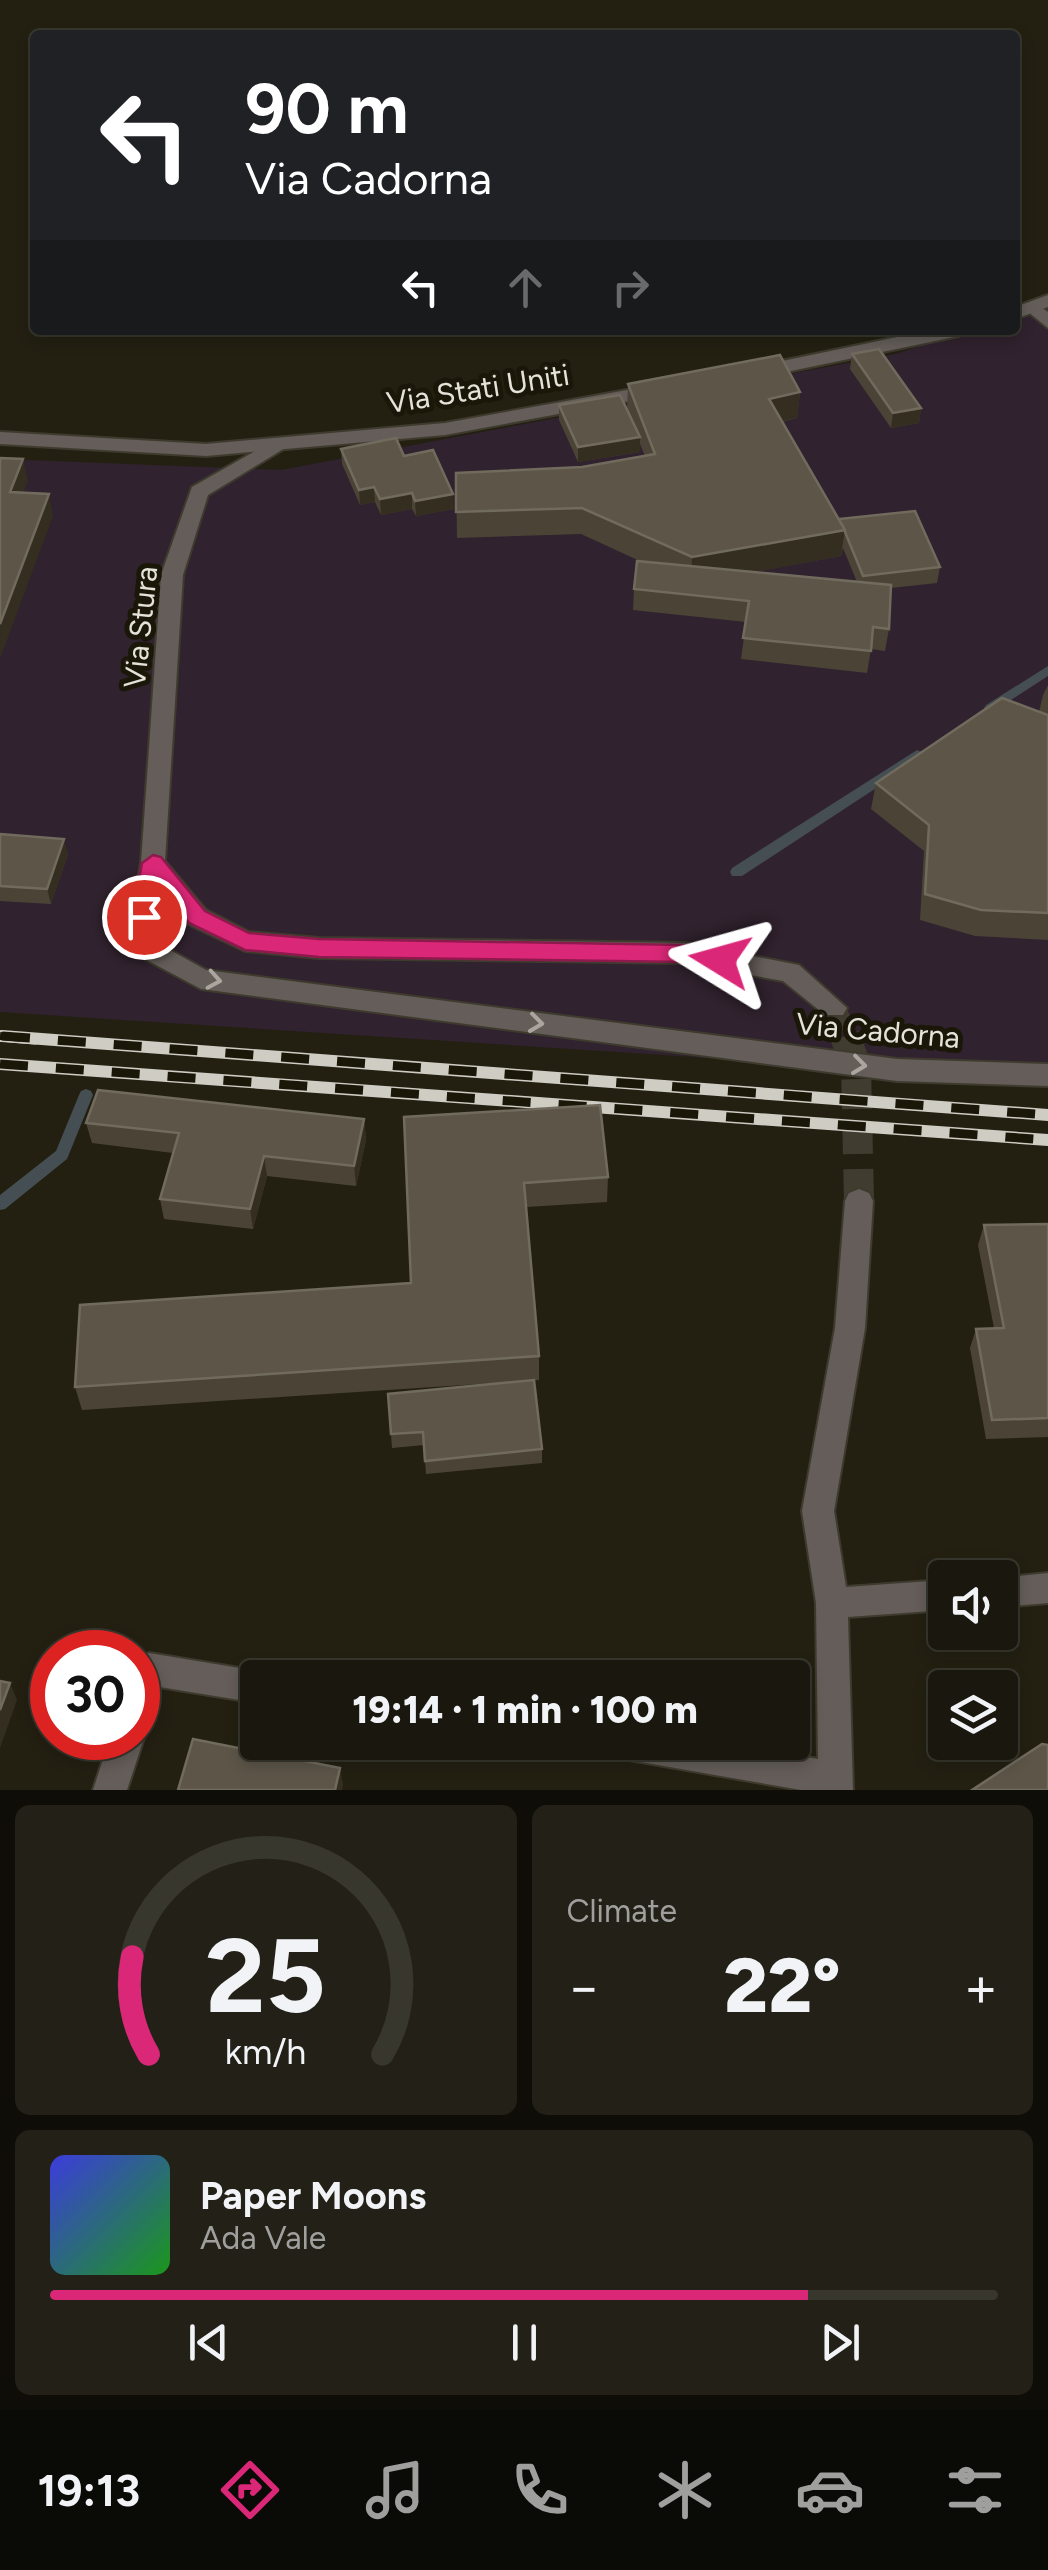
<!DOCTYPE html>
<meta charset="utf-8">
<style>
body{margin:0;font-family:Figtree,sans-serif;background:#232117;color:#f1f3f6;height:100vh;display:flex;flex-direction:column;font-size:38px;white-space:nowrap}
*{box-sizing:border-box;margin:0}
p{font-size:32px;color:#9fa09e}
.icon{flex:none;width:55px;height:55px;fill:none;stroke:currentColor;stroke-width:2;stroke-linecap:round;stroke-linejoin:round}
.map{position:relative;height:1790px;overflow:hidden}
.drawer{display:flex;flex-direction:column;gap:15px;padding:15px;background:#0e0d08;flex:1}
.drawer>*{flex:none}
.banner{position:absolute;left:30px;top:30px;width:990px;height:305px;border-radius:10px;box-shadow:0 5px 15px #0003,0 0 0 2px #38372e;background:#202124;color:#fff;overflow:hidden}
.controls{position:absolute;left:928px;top:1560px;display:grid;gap:20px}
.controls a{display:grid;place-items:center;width:90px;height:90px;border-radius:10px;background:#1a180e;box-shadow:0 5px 15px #0003,0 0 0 2px #38372e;font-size:50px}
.speed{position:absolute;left:30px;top:1630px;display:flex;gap:20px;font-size:50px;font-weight:700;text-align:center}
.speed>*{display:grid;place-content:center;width:130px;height:130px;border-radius:50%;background:#1a180e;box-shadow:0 5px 15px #0003,0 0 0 2px #38372e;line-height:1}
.speed .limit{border:15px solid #d22;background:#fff;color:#111}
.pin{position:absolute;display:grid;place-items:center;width:85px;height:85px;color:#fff;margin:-42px;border:5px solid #fff;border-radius:50%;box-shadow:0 2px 10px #0007}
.me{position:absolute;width:110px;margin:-55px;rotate:278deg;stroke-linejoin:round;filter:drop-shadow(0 0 8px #0008)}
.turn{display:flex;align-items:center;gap:35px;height:210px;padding:0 50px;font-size:45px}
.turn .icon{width:130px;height:130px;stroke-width:2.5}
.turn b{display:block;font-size:70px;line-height:85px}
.lanes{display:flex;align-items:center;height:95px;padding:0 50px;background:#0003;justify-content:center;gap:50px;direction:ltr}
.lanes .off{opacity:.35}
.big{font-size:75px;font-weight:800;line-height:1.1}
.drawer .widget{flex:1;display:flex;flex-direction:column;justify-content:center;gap:15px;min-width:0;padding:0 35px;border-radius:15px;background:#232117}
.drawer .dial{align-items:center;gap:0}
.dial svg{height:260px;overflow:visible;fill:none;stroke:#38372e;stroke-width:7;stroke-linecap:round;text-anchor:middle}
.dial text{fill:#f1f3f6;stroke:none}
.song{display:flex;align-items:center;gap:30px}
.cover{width:120px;height:120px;border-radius:15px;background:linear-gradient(135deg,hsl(240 70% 55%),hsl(120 70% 35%))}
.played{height:10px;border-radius:5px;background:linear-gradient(90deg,#db2777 80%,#38372e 80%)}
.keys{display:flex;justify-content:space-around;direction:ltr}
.heat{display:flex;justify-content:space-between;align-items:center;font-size:55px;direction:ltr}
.drawer .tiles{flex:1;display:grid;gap:15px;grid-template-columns:1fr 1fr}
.widget:last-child{grid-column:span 2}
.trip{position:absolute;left:240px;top:1660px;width:570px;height:100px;border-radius:10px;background:#1a180e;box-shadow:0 5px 15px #0003,0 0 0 2px #38372e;font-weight:800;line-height:100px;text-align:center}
.tab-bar{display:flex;height:160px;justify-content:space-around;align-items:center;background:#0a0a06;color:#9fa09e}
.tab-bar .icon{width:70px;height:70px}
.tab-bar .selected{color:#db2777}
.tab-bar b{font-size:45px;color:#f1f3f6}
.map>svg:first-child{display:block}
.industrial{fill:#30222e}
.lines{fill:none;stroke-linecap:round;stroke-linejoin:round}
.stream{fill:#444e53;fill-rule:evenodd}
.minor-tunnel-far1{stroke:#403d30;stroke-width:24;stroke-dasharray:24 11;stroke-linecap:butt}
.minor-tunnel{stroke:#403d30;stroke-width:30;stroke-dasharray:30 15;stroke-linecap:butt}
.minor-casing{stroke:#3e3b2e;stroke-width:4}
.tertiary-casing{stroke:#3e3b2e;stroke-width:4}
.minor{fill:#645d59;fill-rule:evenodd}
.tertiary{fill:#645d59;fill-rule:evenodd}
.rail-far1-casing{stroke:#ceccc3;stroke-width:11}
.rail-casing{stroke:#ceccc3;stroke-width:12}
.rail-far1{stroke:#1a1709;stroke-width:8;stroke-dasharray:21;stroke-linecap:butt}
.rail{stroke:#1a1709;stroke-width:9;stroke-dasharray:28;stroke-linecap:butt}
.wall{fill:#4b4436;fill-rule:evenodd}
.shaded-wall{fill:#342e20}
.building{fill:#5c5548;stroke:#716b5e;stroke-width:2.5}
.oneway{stroke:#aaa69f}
.route{fill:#db2777;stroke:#8e194d;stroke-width:2.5}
.labels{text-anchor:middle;stroke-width:10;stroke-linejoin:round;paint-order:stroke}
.street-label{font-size:30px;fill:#e4e2d9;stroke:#1a1709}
</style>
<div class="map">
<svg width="1048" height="1790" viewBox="0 0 1048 1790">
<rect width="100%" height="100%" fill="#232012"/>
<path class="industrial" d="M1048,306V1080L0,1012V459L281,470L895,354L971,330H1015V316Z"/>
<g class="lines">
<g class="stream">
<path d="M1048,666V676L994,711H986L984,708L986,705Z"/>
<path d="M917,750L922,752L923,755L922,758L742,876H732L730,872L732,868Z"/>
<path d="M86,1089L91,1091L93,1095L67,1159L5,1209L0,1210V1195L56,1151L79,1095L81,1091Z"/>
</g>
<path class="minor-tunnel-far1" d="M834,1008L846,1039"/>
<path class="minor-tunnel" d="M845,1036L856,1066L859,1201"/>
<defs>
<g id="minor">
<path d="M1032,301L1048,312V328L1022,307Z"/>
<path d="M278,438L285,440V448L208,495L183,575L165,861L206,910L249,932L319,938L685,943L799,965L847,1008L843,1015H825L783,981L685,963L319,958L245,951L188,924L161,890L152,940L206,970L897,1059L1048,1064V1086L897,1081L201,989L130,951L126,944L141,863L161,575L192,487Z"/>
<path d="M859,1189L869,1193L873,1201L865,1328L834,1511L846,1587L945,1580V1610L848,1617L853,1790H801L595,1754L590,1742H715L818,1759L816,1603L802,1511L835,1328L845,1201L849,1193Z"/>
<path d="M1048,1573V1603L1000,1607L998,1578Z"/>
<path d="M149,1653L258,1671L271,1678H258V1703L160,1687L150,1717L138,1721V1658Z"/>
<path d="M138,1726L144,1738L127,1790H93L110,1738H138Z"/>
</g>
<g id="tertiary">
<path d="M1048,295V307L1015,319V307Z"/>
<path d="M931,330H969L959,336L753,379L743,373L753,367Z"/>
<path d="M660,384L667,386V394L445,435L206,456L0,444V432L206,444L445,423Z"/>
</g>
</defs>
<use href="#minor" class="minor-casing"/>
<use href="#tertiary" class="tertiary-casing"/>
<use href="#minor" class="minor"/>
<use href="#tertiary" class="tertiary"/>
<defs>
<path id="rail-far1" d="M0,1036L35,1039"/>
<g id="rail">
<path d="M2,1036L1048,1115"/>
<path d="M0,1064L1048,1140"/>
</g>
</defs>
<use href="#rail-far1" class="rail-far1-casing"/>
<use href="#rail" class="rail-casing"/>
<use href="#rail-far1" class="rail-far1"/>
<use href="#rail" class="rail"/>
</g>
<g class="wall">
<path d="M852,354L921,408L919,423L891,428L850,369Z"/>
<path d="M628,384L800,392L797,418L782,422L839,520L940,567L937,583L891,588L889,629L885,651L871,649L867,673L741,659L746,622L633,610L634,589L642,562L581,534L457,538L456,473L582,467L645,456L640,444V452L578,462L559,420V405L627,410ZM843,548L857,582L754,572L841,556Z"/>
<path d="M341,449L404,456L454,509L416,516L412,509L381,515L375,502L360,505L342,464Z"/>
<path d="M1048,685V940L975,936L920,920L924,851L871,809L876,783L1039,712L1043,695Z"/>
<path d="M0,834L68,854L51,904L0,901Z"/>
<path d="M404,1117L608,1177L607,1202L526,1207L539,1356V1380L82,1410L75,1387L411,1283Z"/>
<path d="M364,1119L366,1140L356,1186L267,1176L253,1229L164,1219L160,1199L173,1153L92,1143L86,1123Z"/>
<path d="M1048,1224V1437L986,1439L970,1348L976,1329L994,1328L978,1245L984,1225Z"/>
<path d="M388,1394L542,1449V1463L426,1474L424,1445L392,1448Z"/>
</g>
<g class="shaded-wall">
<path d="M800,392L797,418L766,425L769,399Z"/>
<path d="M921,408L919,423L891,428L893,413Z"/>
<path d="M640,437V452L578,462V447Z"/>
<path d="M23,459L28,481L15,514L10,492Z"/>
<path d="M374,487L375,502L360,505L359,490Z"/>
<path d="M412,493V509L381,515L380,499Z"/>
<path d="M49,494L53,516L0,659V624Z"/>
<path d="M453,494L454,509L416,516L415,501Z"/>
<path d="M845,530L841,556L691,584L692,557Z"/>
<path d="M64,839L68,854L51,904L47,889Z"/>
<path d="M364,1119L366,1140L356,1186L354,1166Z"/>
<path d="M264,1156L267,1176L253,1229L250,1209Z"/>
<path d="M10,1683L17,1700L0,1748V1710Z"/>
<path d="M340,1768L343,1785L342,1790H335Z"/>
</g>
<g class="building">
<path d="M879,349L921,408L893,413L852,354Z"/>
<path d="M780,355L800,392L769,399L845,530L692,557L582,508L456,512V473L582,467L655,454L628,384Z"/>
<path d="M620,395L640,437L578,447L559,405Z"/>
<path d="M396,438L404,456L433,450L453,494L415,501L412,493L380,499L374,487L359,490L341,449Z"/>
<path d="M0,458L23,459L10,492L49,494L0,624Z"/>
<path d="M915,511L940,567L863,576L845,532V530L839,519Z"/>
<path d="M637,561L891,585L889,629L873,627L871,651L743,638L749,601L634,589Z"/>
<path d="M1002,698L1048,715V913L981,910L925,894L929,825L876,783Z"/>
<path d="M0,834L64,839L47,889L0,886Z"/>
<path d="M98,1090L364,1119L354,1166L264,1156L250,1209L160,1199L179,1133L86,1123Z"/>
<path d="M600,1105L608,1177L524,1183L539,1356L75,1387L80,1305L411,1283L404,1117Z"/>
<path d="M1048,1224V1418L992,1420L976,1329L1004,1328L984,1225Z"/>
<path d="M534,1380L542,1449L425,1461L423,1432L391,1434L388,1394Z"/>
<path d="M0,1681L10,1683L0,1710Z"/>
<path d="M193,1739L340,1768L335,1790H178Z"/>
<path d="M1042,1744L1048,1745V1790H972Z"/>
</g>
<defs><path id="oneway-chevron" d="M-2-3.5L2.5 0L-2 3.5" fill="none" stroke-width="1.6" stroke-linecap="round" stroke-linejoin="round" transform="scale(2.5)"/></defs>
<g class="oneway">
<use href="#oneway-chevron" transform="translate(214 980) rotate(10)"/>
<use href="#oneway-chevron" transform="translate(536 1023) rotate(7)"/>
<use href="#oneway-chevron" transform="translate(859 1065) rotate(7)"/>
</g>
<path class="route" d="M153,855L161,857L205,911L249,933L319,939L685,945L728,953L732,960L720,969L685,962L319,957L245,950L189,923L160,887L152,923H135L132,917L142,863Z"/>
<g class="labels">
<g class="street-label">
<text transform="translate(478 389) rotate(-9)" y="10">Via Stati Uniti</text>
<text transform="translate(141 627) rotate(-84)" y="10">Via Stura</text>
<text transform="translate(878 1031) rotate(5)" y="10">Via Cadorna</text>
</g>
</g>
</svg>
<div class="controls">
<a><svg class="icon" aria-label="sound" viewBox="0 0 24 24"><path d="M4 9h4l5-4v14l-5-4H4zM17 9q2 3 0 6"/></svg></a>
<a><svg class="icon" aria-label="layers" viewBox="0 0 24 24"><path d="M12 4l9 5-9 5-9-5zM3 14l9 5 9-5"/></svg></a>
</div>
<div class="speed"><div class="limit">30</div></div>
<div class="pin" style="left:144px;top:917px;background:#d93025"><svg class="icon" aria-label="arrive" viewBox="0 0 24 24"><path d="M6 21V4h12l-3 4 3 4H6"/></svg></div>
<svg class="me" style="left:720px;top:960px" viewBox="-20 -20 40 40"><path d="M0-17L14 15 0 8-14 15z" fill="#db2777" stroke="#fff" stroke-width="4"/></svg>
<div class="trip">19:14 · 1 min · 100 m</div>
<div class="banner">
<div class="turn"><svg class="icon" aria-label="left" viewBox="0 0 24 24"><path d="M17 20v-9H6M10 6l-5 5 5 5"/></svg><div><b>90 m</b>Via Cadorna</div></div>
<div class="lanes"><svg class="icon" aria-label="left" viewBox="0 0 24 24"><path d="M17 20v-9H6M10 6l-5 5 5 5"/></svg><svg class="icon off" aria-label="ahead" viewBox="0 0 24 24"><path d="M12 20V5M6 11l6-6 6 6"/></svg><svg class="icon off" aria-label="right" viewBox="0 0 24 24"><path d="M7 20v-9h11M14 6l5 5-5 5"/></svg></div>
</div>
</div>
<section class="drawer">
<div class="tiles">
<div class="widget dial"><svg viewBox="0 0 100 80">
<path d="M14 69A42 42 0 1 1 86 69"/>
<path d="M14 69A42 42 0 0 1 9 39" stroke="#db2777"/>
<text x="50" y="56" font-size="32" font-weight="700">25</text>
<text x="50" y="72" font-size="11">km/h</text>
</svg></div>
<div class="widget"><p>Climate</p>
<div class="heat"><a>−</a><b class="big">22°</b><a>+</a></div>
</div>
<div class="widget">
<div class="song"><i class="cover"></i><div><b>Paper Moons</b><p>Ada Vale</p></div></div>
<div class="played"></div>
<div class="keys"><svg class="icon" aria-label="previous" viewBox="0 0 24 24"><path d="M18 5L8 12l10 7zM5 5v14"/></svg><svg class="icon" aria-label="pause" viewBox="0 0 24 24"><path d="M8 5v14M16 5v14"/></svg><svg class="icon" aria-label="next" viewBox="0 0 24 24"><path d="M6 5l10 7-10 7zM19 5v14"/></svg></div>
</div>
</div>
</section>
<nav class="tab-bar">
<b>19:13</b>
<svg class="icon selected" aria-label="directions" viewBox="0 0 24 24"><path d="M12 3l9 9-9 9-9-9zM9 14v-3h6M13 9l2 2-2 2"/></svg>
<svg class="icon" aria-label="music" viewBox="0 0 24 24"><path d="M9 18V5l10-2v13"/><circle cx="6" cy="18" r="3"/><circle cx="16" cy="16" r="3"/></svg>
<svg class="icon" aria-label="phone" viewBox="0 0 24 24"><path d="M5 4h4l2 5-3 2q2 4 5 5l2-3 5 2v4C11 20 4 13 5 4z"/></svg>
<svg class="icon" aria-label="climate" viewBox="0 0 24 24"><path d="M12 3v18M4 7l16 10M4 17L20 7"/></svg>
<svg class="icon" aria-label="car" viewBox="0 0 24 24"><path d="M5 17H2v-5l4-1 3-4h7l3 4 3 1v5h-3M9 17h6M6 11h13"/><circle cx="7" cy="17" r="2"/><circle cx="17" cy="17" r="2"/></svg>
<svg class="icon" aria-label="filters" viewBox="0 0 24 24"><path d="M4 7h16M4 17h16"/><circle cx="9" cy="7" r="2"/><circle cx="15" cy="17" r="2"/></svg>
</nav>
